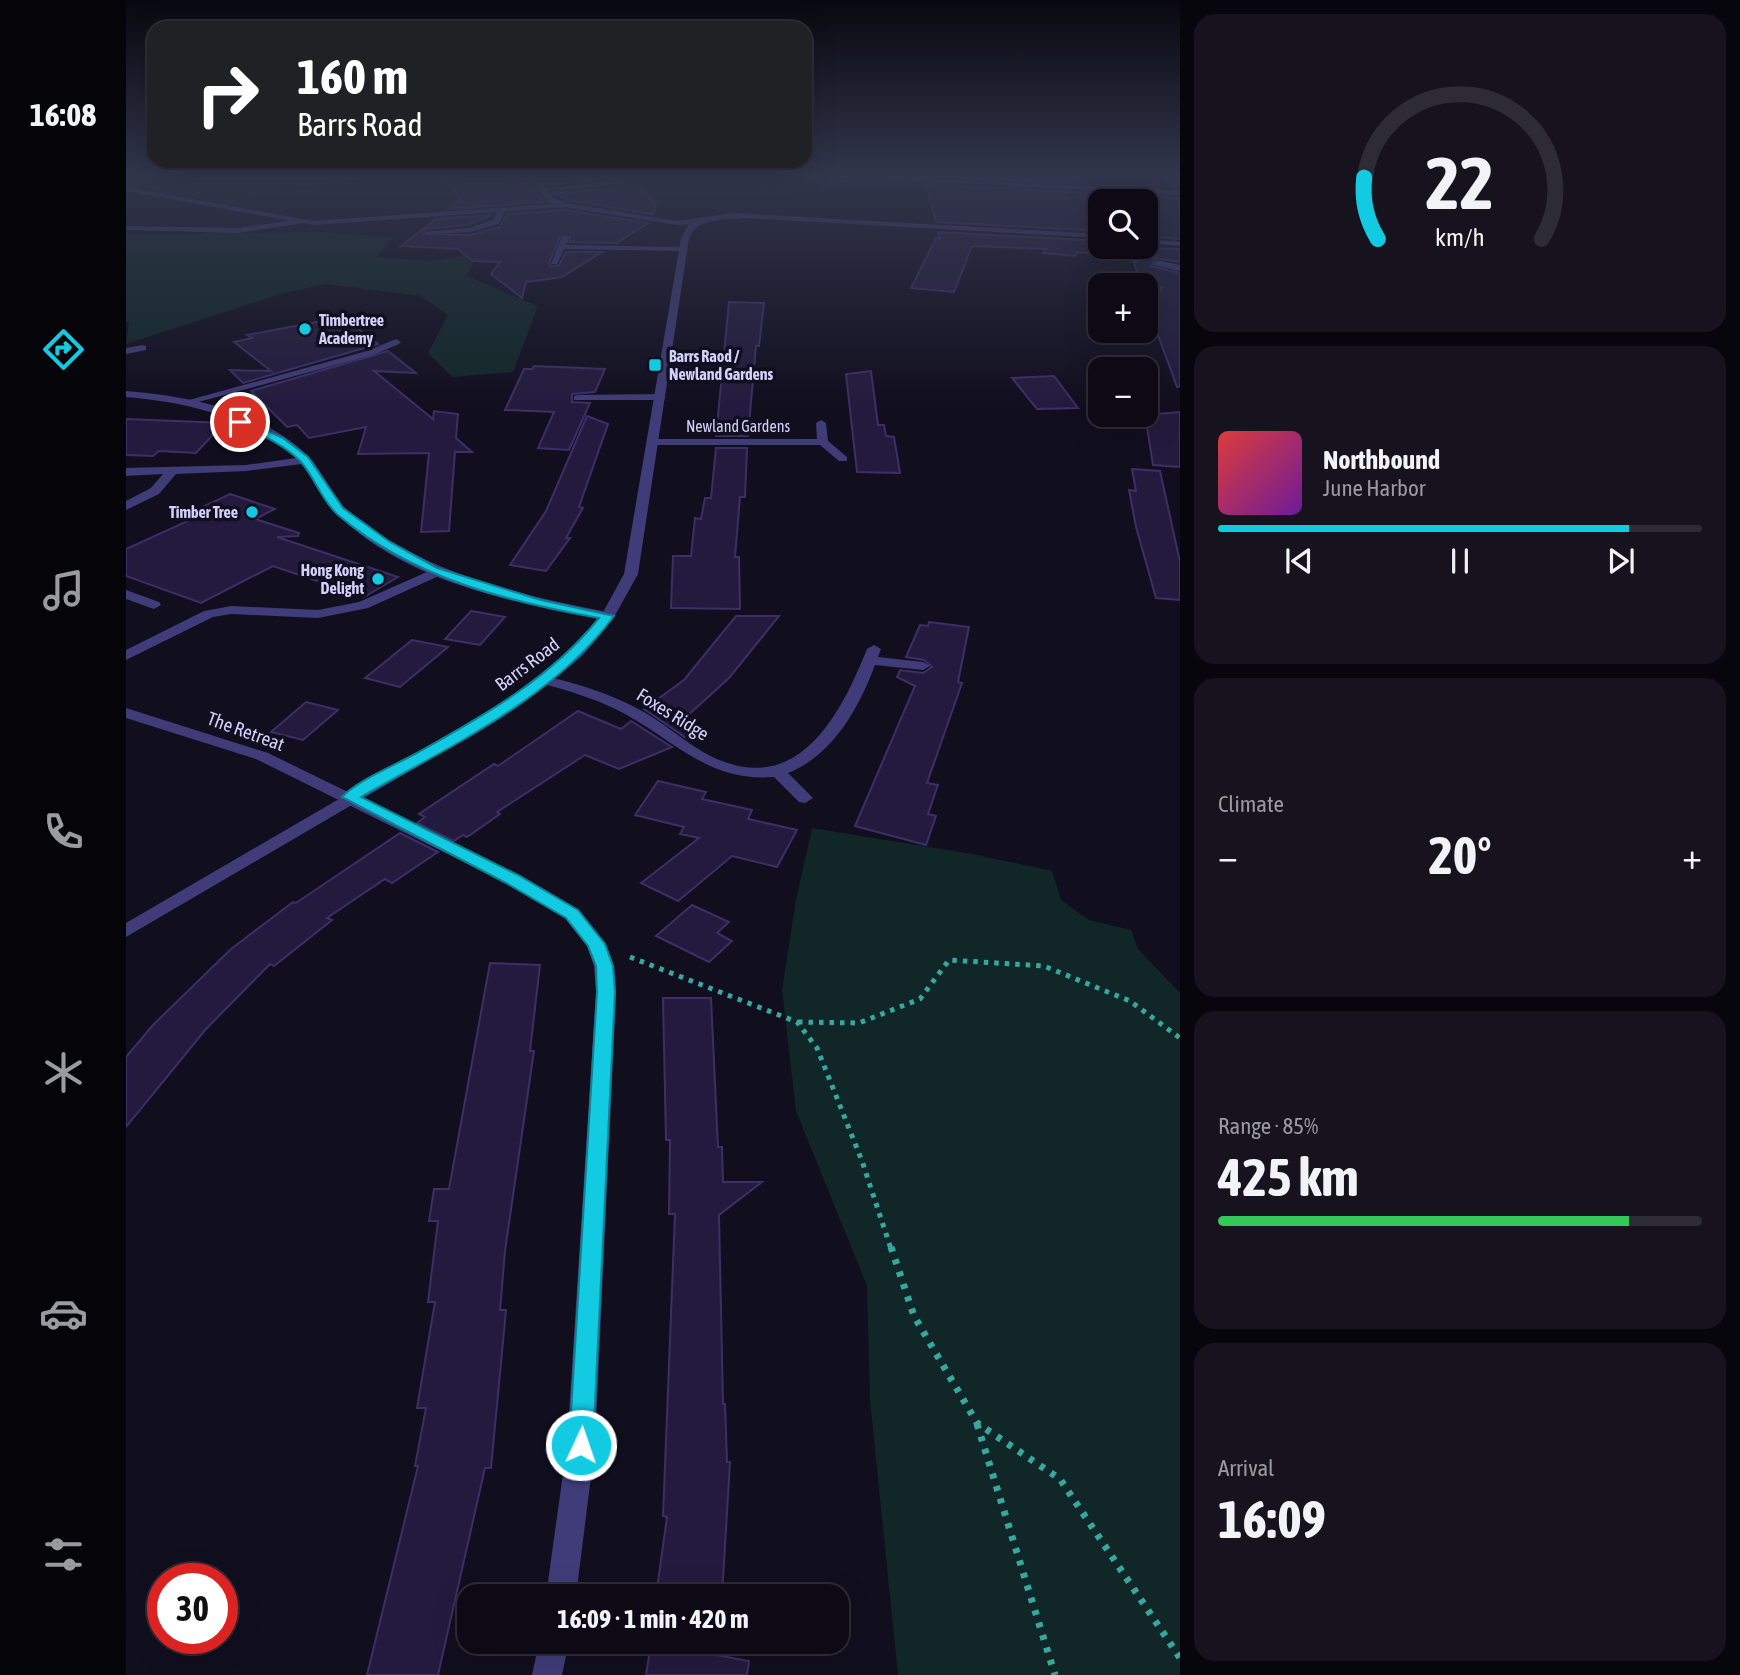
<!DOCTYPE html>
<meta charset="utf-8">
<style>
body{margin:0;font-family:"Asap Condensed",sans-serif;background:#16131f;color:#f1f3f6;height:100vh;display:flex;flex-direction:column;font-size:26px;white-space:nowrap}
*{box-sizing:border-box;margin:0}
p{font-size:23px;color:#9a9aa1}
.icon{flex:none;width:38px;height:38px;fill:none;stroke:currentColor;stroke-width:2;stroke-linecap:round;stroke-linejoin:round}
.map{position:relative;flex:1;overflow:hidden}
.drawer{display:flex;flex-direction:column;gap:14px;padding:14px;background:#07060c;width:560px}
.drawer>*{flex:none}
.banner{position:absolute;left:21px;top:21px;width:665px;height:147px;border-radius:21px;box-shadow:0 7px 28px #0002,0 0 0 2px #2d2b35;background:#202124;color:#fff;overflow:hidden}
.controls{position:absolute;left:962px;top:189px;display:grid;gap:14px}
.controls a{display:grid;place-items:center;width:70px;height:70px;border-radius:14px;background:#0d0a16;box-shadow:0 7px 28px #0002,0 0 0 2px #2d2b35;font-size:35px}
.speed{position:absolute;left:21px;top:1563px;display:flex;gap:14px;font-size:35px;font-weight:700;text-align:center}
.speed>*{display:grid;place-content:center;width:91px;height:91px;border-radius:50%;background:#0d0a16;box-shadow:0 7px 28px #0002,0 0 0 2px #2d2b35;line-height:1}
.speed .limit{border:10px solid #d22;background:#fff;color:#111}
.pin{position:absolute;display:grid;place-items:center;width:60px;height:60px;color:#fff;margin:-30px;border:4px solid #fff;border-radius:50%;box-shadow:0 2px 7px #0007}
.me{position:absolute;width:77px;margin:-38px;rotate:3deg;stroke-linejoin:round;filter:drop-shadow(0 0 5px #0008)}
.turn{display:flex;align-items:center;gap:24px;height:147px;padding:0 35px;font-size:32px}
.turn .icon{width:91px;height:91px;stroke-width:2.5}
.turn b{display:block;font-size:49px;line-height:60px}
.big{font-size:52px;font-weight:700;line-height:1.1}
.drawer .tile{flex:1;display:flex;flex-direction:column;justify-content:center;gap:10px;min-width:0;padding:0 24px;border-radius:21px;background:#16131f}
.drawer .dial{align-items:center;gap:0}
.dial svg{height:182px;overflow:visible;fill:none;stroke:#2d2b35;stroke-width:7;stroke-linecap:round;text-anchor:middle}
.dial text{fill:#f1f3f6;stroke:none}
.song{display:flex;align-items:center;gap:21px}
.cover{width:84px;height:84px;border-radius:10px;background:linear-gradient(135deg,hsl(0 70% 55%),hsl(280 70% 35%))}
.played{height:7px;border-radius:4px;background:linear-gradient(90deg,#12cbe3 85%,#2d2b35 85%)}
.keys{display:flex;justify-content:space-around;direction:ltr}
.heat{display:flex;justify-content:space-between;align-items:center;font-size:38px;direction:ltr}
.charge{height:10px;border-radius:5px;background:linear-gradient(90deg,#34c759 85%,#2d2b35 0)}
.trip{position:absolute;left:331px;top:1584px;width:392px;height:70px;border-radius:21px;background:#0d0a16;box-shadow:0 7px 28px #0002,0 0 0 2px #2d2b35;font-weight:700;line-height:70px;text-align:center}
main{display:flex;flex:1;min-height:0}
.menu{display:flex;flex-direction:column;width:126px;justify-content:space-around;align-items:center;background:#050409;color:#9a9aa1}
.menu .icon{width:49px;height:49px}
.menu .selected{color:#12cbe3}
.menu b{font-size:32px;color:#f1f3f6}
.map>svg:first-child{display:block}
.green{fill:#112727}
.building{fill:#231b3d;stroke:#3b2f67;stroke-width:2}
.lines{fill:none;stroke-linecap:round;stroke-linejoin:round}
.path-far2{stroke:#37a7a2;stroke-width:2;stroke-dasharray:2 2.5;stroke-linecap:butt}
.path-far1{stroke:#37a7a2;stroke-width:5;stroke-dasharray:4.5 6;stroke-linecap:butt}
.path{stroke:#37a7a2;stroke-width:7;stroke-dasharray:5 8;stroke-linecap:butt}
.service{fill:#403c79;fill-rule:evenodd}
.minor{fill:#403c79;fill-rule:evenodd}
.tertiary{fill:#403c79;fill-rule:evenodd}
.route{fill:#12cbe3;stroke:#0c8494;stroke-width:2}
.poi-dot{fill:#12cbe3;stroke:#110e1e;stroke-width:2.5}
.labels{text-anchor:middle;stroke-width:7;stroke-linejoin:round;paint-order:stroke}
.far-poi-label{font-size:16px;font-weight:bold;fill:#d4cffb;stroke:#110e1e;text-anchor:start}
.far-street-label{font-size:16px;fill:#d4cffb;stroke:#110e1e}
.street-label{font-size:19px;fill:#d4cffb;stroke:#110e1e}
</style>
<main>
<nav class="menu">
<b>16:08</b>
<svg class="icon selected" aria-label="directions" viewBox="0 0 24 24"><path d="M12 3l9 9-9 9-9-9zM9 14v-3h6M13 9l2 2-2 2"/></svg>
<svg class="icon" aria-label="music" viewBox="0 0 24 24"><path d="M9 18V5l10-2v13"/><circle cx="6" cy="18" r="3"/><circle cx="16" cy="16" r="3"/></svg>
<svg class="icon" aria-label="phone" viewBox="0 0 24 24"><path d="M5 4h4l2 5-3 2q2 4 5 5l2-3 5 2v4C11 20 4 13 5 4z"/></svg>
<svg class="icon" aria-label="climate" viewBox="0 0 24 24"><path d="M12 3v18M4 7l16 10M4 17L20 7"/></svg>
<svg class="icon" aria-label="car" viewBox="0 0 24 24"><path d="M5 17H2v-5l4-1 3-4h7l3 4 3 1v5h-3M9 17h6M6 11h13"/><circle cx="7" cy="17" r="2"/><circle cx="17" cy="17" r="2"/></svg>
<svg class="icon" aria-label="filters" viewBox="0 0 24 24"><path d="M4 7h16M4 17h16"/><circle cx="9" cy="7" r="2"/><circle cx="15" cy="17" r="2"/></svg>
</nav>
<div class="map">
<svg width="1054" height="1675" viewBox="0 0 1054 1675">
<rect width="100%" height="100%" fill="#110e1e"/>
<g class="green">
<path d="M0,173H285L150,190L101,204L0,184Z"/>
<path d="M193,232L268,237L250,257L302,261L353,254L340,276L412,306L387,372L326,377L302,353L322,315L295,296L200,284L158,293L0,344L3,323L0,321V234Z"/>
<path d="M686,828L846,854L926,871L935,900L963,920L1005,930L1012,949L1054,993V1675H772L744,1400L741,1286L670,1111L656,990L670,900Z"/>
</g>
<g class="building">
<path d="M390,173L393,180L401,179L419,202L323,209L335,199L317,176Z"/>
<path d="M797,173H964L947,183L798,176Z"/>
<path d="M474,174L480,179L420,185L414,178Z"/>
<path d="M494,180H506L530,203L527,214L441,200L427,193L494,188L497,185Z"/>
<path d="M800,184L1054,198V239L1020,236V201H975V231L810,222Z"/>
<path d="M438,210L522,223L491,243L444,242V237H434L423,263L425,267L433,265L440,252H476L436,277L400,282L396,298L365,274L374,262L347,261L332,249L275,246L310,219L366,215L341,225L298,229L297,234L344,235L374,227L381,214Z"/>
<path d="M812,232L975,241V247L1054,249V262L1029,258L1025,266L1054,273V386L1051,387L1023,310L1036,287L1015,284L1006,257L950,252L949,256L917,253L920,249L846,246L828,292L785,288L810,238H814Z"/>
<path d="M603,302L638,303L633,346H630L622,436H590Z"/>
<path d="M217,317L252,344L117,383L104,370L145,371L108,342L126,338L121,335Z"/>
<path d="M262,351L290,373L248,371L307,419L308,411L332,414L330,438L346,452H329L323,531L295,532L303,453L232,454L240,427L183,438L171,425L161,427L125,391Z"/>
<path d="M408,366L479,369L469,392L446,394V402L464,403L443,450L412,448L428,412L379,410L398,369H406Z"/>
<path d="M745,371L752,425H758L760,436L768,437L774,473L731,472L720,374Z"/>
<path d="M928,376L952,408L911,409L886,378Z"/>
<path d="M1054,412V467L1027,465L1019,415Z"/>
<path d="M461,416L482,424L453,507L457,508L440,538H444L420,571L384,565L420,511Z"/>
<path d="M0,419L98,423L70,453L33,451L27,456L0,455Z"/>
<path d="M590,448H621L619,497H614L609,557H613L614,609L545,608L547,556H565L569,518L575,519L579,498H585Z"/>
<path d="M1006,469L1034,471L1054,562V600L1030,598L1010,527L1003,490L1010,491Z"/>
<path d="M104,494L149,509L129,519L173,533L172,536L151,537L272,577L238,597L147,566L75,603L0,576V549L75,515L66,512Z"/>
<path d="M345,611L379,617L354,645L319,639Z"/>
<path d="M610,616H653L603,678L559,718L580,733L563,740L518,709L558,680Z"/>
<path d="M803,622L843,627L832,682L836,683L801,783L812,785L802,814L810,816L800,845L729,826L789,686L771,677L774,670L797,673L806,667L798,660L780,657L794,625L802,626Z"/>
<path d="M286,640L322,647L274,687L239,678Z"/>
<path d="M180,702L212,710L177,740L145,732Z"/>
<path d="M452,711L495,729L505,721L546,747L493,769L459,755L371,812L374,814L341,837L337,835L328,841L291,823L299,817L293,814L368,764L372,766Z"/>
<path d="M532,781L580,792L576,799L626,810L622,819L671,830L651,867L606,856L552,901L515,883L573,838L554,834L558,827L509,815Z"/>
<path d="M274,833L312,852L266,883L259,879L201,918L206,920L148,966L144,964L80,1029L0,1127V1057L27,1025L105,949L167,902L170,903Z"/>
<path d="M566,905L603,922L591,933L606,941L583,962L530,936Z"/>
<path d="M364,963L414,965L404,1051H408L379,1251L374,1310H380L365,1468H359L312,1675H241L292,1466H289L300,1408H291L309,1302H302L312,1221H303L308,1189H323Z"/>
<path d="M537,998H585L592,1147H596L597,1182H636L593,1215L597,1404H599L601,1462H604L596,1596H530L541,1517L537,1516L549,1214H543L544,1140H540Z"/>
<path d="M525,1643L623,1661L621,1675H520Z"/>
</g>
<g class="lines">
<path class="path-far2" d="M973,257L1013,261"/>
<g class="path-far1">
<path d="M504,957L671,1022L691,1048L736,1161L765,1249"/>
<path d="M672,1022L733,1023L794,999L823,960L918,966L1004,1001L1054,1038"/>
</g>
<g class="path">
<path d="M765,1247L788,1316L851,1423L934,1479L1054,1658"/>
<path d="M851,1424L929,1675"/>
</g>
<g class="service">
<path d="M684,173H690L687,178L729,182L680,181Z"/>
<path d="M270,339L275,342L273,344L247,355L61,405L56,402L241,351Z"/>
<path d="M17,345L20,346V350L0,354V348Z"/>
<path d="M310,568L317,572L315,575L242,608L192,618L105,614L87,617L0,660V650L78,611L105,606L192,610L233,602Z"/>
</g>
<g class="minor">
<path d="M678,173L1054,191V195L681,175Z"/>
<path d="M491,181L494,185L415,191L411,189Z"/>
<path d="M372,209L379,211L373,224L343,232L302,234L298,232L342,228L367,220Z"/>
<path d="M176,219L179,223L111,233L0,230V226L111,228Z"/>
<path d="M439,237L443,239L440,245L558,247L562,249L558,251L438,249L431,264H425L435,239Z"/>
<path d="M1030,260L1054,265V271L1027,265Z"/>
<path d="M0,391C63,396 135,410 182,456C193,467 200,483 209,496C218,509 230,519 244,528C316,577 397,596 482,612L489,616L482,620C390,603 284,584 213,516C198,501 190,480 176,464L120,471L50,474L33,494L0,510V501L25,488L37,474L0,476V468L120,465L170,458C121,417 62,402 0,397Z"/>
<path d="M452,395L535,394L540,397L535,400H448V396Z"/>
<path d="M695,420L700,423L702,441L721,457V461H713L694,445H527L521,442L527,439H691L690,423Z"/>
<path d="M0,590L33,602L35,605L28,609L0,599Z"/>
<path d="M748,645L755,649L752,657L797,662L804,666L797,670L749,665C733,708 707,755 662,773L687,798L679,803L673,802L648,777C583,782 552,743 499,714C472,699 443,691 414,683L412,680L419,676C452,684 484,693 514,710C541,724 568,751 596,761C676,792 716,711 741,649Z"/>
<path d="M0,708L142,753L392,875L453,910L480,944L488,966L490,992L469,1445L450,1596H420L441,1445L470,992L468,966L461,946L439,918L380,883L130,759L0,718Z"/>
<path d="M413,1642H443L436,1675H406Z"/>
</g>
<g class="tertiary">
<path d="M400,173H406L428,198L440,203L551,221L607,213L975,234V238L618,218C597,221 573,216 563,238L512,574L487,619L457,655L424,683L359,727L0,937V923L347,721L414,677L447,649L476,614L498,574L555,238L563,224L551,225L438,207L188,225L0,191V187L188,221L427,204L422,202Z"/>
<path d="M1020,239L1054,242V246L1020,243Z"/>
</g>
</g>
<linearGradient id="sky" x2="0" y2="1"><stop stop-color="#090810"/><stop offset="0.43" stop-color="#32364c"/><stop offset="1" stop-color="#32364c" stop-opacity="0"/></linearGradient>
<rect width="1054" height="407" fill="url(#sky)"/>
<path class="route" d="M114,419L157,438L182,457L217,508L264,542L311,568L415,600L488,616C426,700 324,746 235,797L392,875L452,910L479,944L487,966L489,992L467,1445L464,1453L455,1457L446,1453L443,1445L471,992L470,966L462,946L440,918L380,883L216,797C230,781 269,765 289,754C357,716 424,679 473,618C379,601 287,578 212,515C196,501 189,478 175,462C158,444 133,434 111,424Z"/>
<g class="poi-dot">
<circle cx="179" cy="329" r="7"/>
<rect x="522" y="358" width="14" height="14" rx="3.5"/>
<circle cx="126" cy="512" r="7"/>
<circle cx="252" cy="579" r="7"/>
</g>
<g class="labels">
<g class="far-poi-label">
<text x="193" y="326">Timbertree<tspan x="193" dy="18">Academy</tspan></text>
<text x="543" y="362">Barrs Raod /<tspan x="543" dy="18">Newland Gardens</tspan></text>
<text x="112" y="518" text-anchor="end">Timber Tree</text>
<text x="238" y="576" text-anchor="end">Hong Kong<tspan x="238" dy="18">Delight</tspan></text>
</g>
<g class="far-street-label">
<text x="612" y="432">Newland Gardens</text>
</g>
<g class="street-label">
<text transform="translate(401 664) rotate(-37)" y="7">Barrs Road</text>
<text transform="translate(547 714) rotate(32)" y="7">Foxes Ridge</text>
<text transform="translate(120 731) rotate(20)" y="7">The Retreat</text>
</g>
</g>
</svg>
<div class="controls">
<a><svg class="icon" aria-label="search" viewBox="0 0 24 24"><circle cx="10" cy="10" r="6"/><path d="M15 15l6 6"/></svg></a>
<a>+</a>
<a>−</a>
</div>
<div class="speed"><div class="limit">30</div></div>
<div class="pin" style="left:114px;top:422px;background:#d93025"><svg class="icon" aria-label="arrive" viewBox="0 0 24 24"><path d="M6 21V4h12l-3 4 3 4H6"/></svg></div>
<svg class="me" style="left:455px;top:1445px" viewBox="-20 -20 40 40"><circle r="17" fill="#12cbe3" stroke="#fff" stroke-width="3"/><path d="M0-11L8 9 0 5-8 9z" fill="#fff"/></svg>
<div class="trip">16:09 · 1 min · 420 m</div>
<div class="banner">
<div class="turn"><svg class="icon" aria-label="right" viewBox="0 0 24 24"><path d="M7 20v-9h11M14 6l5 5-5 5"/></svg><div><b>160 m</b>Barrs Road</div></div>
</div>
</div>
<section class="drawer">
<div class="tile dial"><svg viewBox="0 0 100 80">
<path d="M14 69A42 42 0 1 1 86 69"/>
<path d="M14 69A42 42 0 0 1 8 42" stroke="#12cbe3"/>
<text x="50" y="56" font-size="32" font-weight="700">22</text>
<text x="50" y="72" font-size="11">km/h</text>
</svg></div>
<div class="tile">
<div class="song"><i class="cover"></i><div><b>Northbound</b><p>June Harbor</p></div></div>
<div class="played"></div>
<div class="keys"><svg class="icon" aria-label="previous" viewBox="0 0 24 24"><path d="M18 5L8 12l10 7zM5 5v14"/></svg><svg class="icon" aria-label="pause" viewBox="0 0 24 24"><path d="M8 5v14M16 5v14"/></svg><svg class="icon" aria-label="next" viewBox="0 0 24 24"><path d="M6 5l10 7-10 7zM19 5v14"/></svg></div>
</div>
<div class="tile"><p>Climate</p>
<div class="heat"><a>−</a><b class="big">20°</b><a>+</a></div>
</div>
<div class="tile"><p>Range · 85%</p><b class="big">425 km</b><div class="charge"></div></div>
<div class="tile"><p>Arrival</p><b class="big">16:09</b></div>
</section>
</main>
